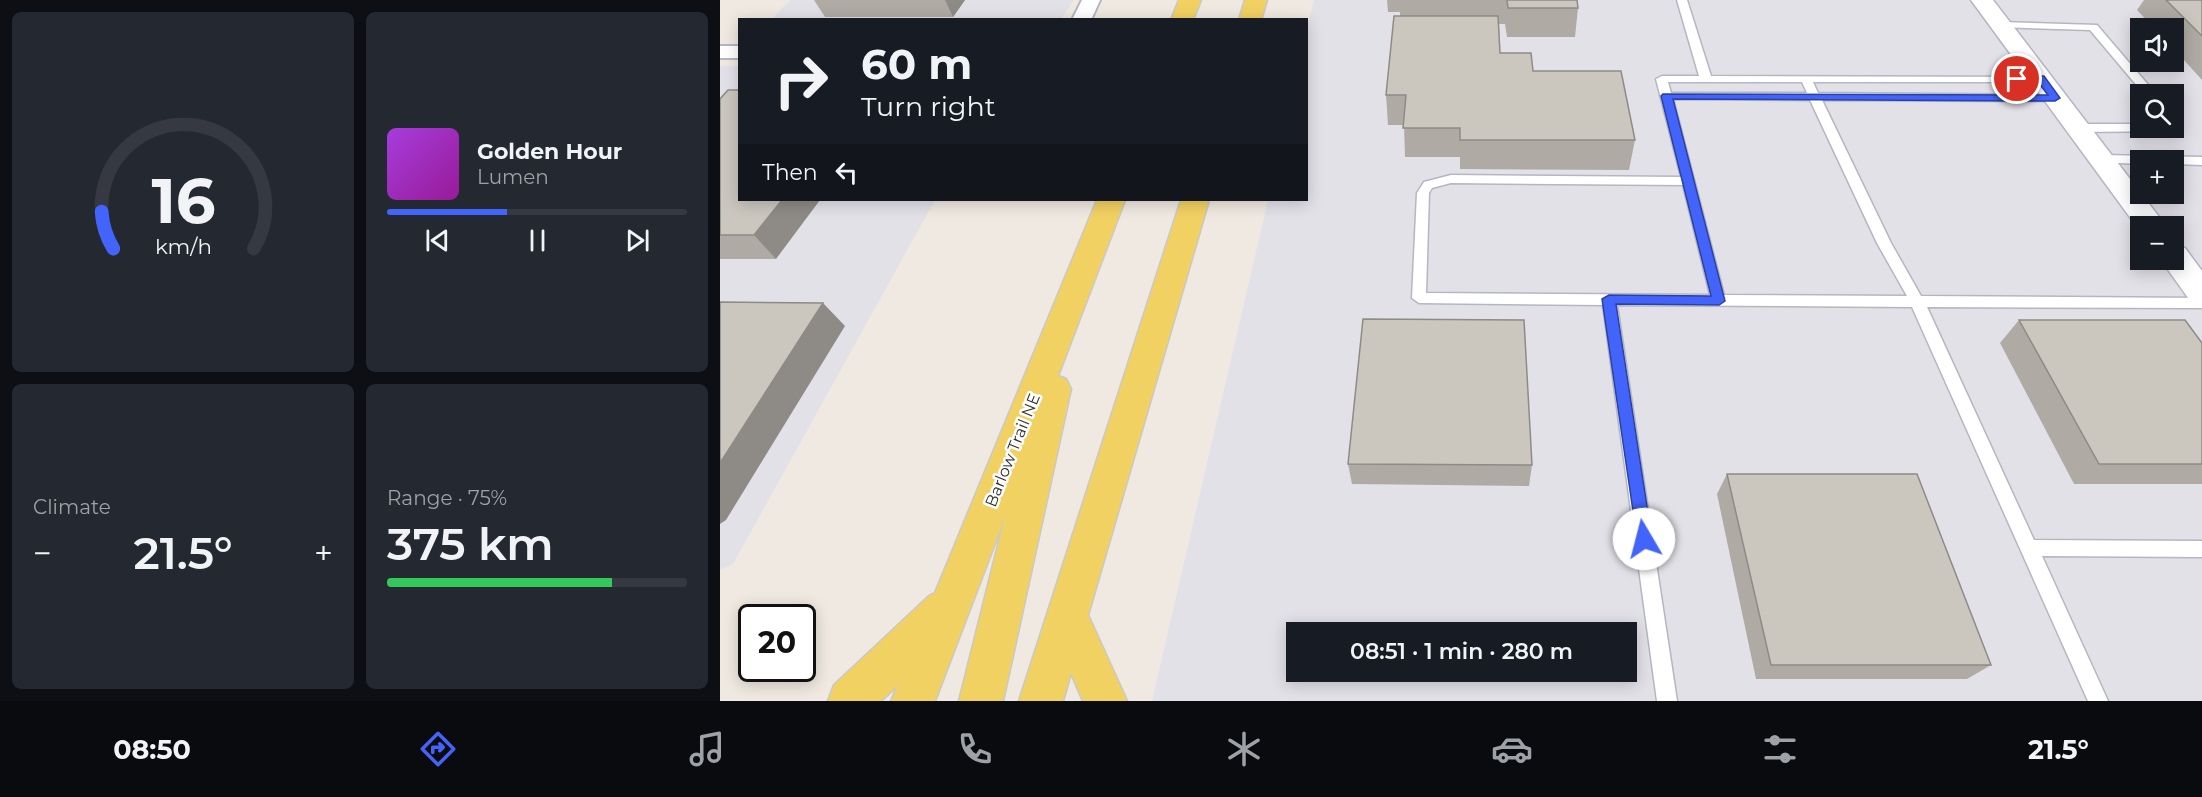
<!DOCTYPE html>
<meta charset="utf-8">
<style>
body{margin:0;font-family:Montserrat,sans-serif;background:#242831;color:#f1f3f6;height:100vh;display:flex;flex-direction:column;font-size:22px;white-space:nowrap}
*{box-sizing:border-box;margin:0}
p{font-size:20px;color:#9ea1a6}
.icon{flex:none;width:33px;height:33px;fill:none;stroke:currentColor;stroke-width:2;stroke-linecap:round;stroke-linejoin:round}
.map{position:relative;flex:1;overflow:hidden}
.drawer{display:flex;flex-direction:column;gap:12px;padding:12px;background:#0d0f14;width:720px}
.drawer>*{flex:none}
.top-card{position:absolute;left:18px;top:18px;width:570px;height:183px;border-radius:0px;box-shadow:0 3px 15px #0003;background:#171b24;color:#f1f3f6;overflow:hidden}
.tools{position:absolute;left:1410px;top:18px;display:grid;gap:12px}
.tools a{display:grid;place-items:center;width:54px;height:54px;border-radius:0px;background:#171b24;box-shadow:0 3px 15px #0003;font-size:30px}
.speed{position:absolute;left:18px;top:604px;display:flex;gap:12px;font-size:30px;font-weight:700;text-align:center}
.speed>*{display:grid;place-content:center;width:78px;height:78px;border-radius:50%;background:#171b24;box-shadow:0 3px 15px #0003;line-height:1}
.speed .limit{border:3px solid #111;border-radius:9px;background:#fff;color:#111}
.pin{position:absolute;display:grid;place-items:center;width:51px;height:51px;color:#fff;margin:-26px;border:3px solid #fff;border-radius:50%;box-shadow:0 2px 6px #0007}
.me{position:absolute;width:66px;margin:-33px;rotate:352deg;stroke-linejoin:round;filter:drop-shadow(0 0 4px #0008)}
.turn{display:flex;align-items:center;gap:21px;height:126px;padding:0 24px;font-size:27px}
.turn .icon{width:78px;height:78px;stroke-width:2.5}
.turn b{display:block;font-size:42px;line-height:51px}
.then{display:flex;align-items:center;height:57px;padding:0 24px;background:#0003;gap:12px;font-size:22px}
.big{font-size:45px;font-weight:600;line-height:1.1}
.drawer .card{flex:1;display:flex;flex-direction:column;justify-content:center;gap:9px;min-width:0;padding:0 21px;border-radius:9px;background:#242831}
.drawer .dial{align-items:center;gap:0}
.dial svg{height:156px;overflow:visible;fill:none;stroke:#363941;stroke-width:7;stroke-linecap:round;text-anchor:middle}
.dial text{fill:#f1f3f6;stroke:none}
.song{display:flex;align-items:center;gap:18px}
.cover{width:72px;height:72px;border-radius:9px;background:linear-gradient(135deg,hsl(280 70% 55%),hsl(300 70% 35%))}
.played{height:6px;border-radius:3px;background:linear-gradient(90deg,#4264fb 40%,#363941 40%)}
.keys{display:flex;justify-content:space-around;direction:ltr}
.heat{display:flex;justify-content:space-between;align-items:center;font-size:33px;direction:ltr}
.charge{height:9px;border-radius:4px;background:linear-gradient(90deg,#34c759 75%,#363941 0)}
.drawer .tiles{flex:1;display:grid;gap:12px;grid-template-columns:repeat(2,1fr)}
.trip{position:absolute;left:566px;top:622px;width:351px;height:60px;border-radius:0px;background:#171b24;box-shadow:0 3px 15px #0003;font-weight:600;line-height:60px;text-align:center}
.tab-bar{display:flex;height:96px;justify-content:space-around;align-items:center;background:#090b0e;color:#9ea1a6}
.tab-bar .icon{width:42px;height:42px}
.tab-bar .current{color:#4264fb}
.tab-bar b{font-size:27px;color:#f1f3f6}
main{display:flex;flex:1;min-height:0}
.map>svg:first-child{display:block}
.industrial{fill:#e3e1e8;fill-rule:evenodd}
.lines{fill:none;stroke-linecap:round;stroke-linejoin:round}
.service-casing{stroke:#b4b7c1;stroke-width:3}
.minor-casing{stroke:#b4b7c1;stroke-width:4}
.tertiary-casing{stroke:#b4b7c1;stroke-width:3}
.primary-casing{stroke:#c9c9c9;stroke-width:3}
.service{fill:#fff;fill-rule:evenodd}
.minor{fill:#fff;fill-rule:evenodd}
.tertiary{fill:#fff;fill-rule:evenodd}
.primary{fill:#f2d163;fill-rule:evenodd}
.wall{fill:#afaba4}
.shaded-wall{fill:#8e8b86}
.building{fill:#cbc7bf;stroke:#8e8b86;stroke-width:1.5}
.route{fill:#4264fb;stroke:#2b41a3;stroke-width:1.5}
.labels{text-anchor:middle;stroke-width:5;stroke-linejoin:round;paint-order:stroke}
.street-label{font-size:16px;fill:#2e2e2e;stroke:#fff}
</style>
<main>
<section class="drawer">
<div class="tiles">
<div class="card dial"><svg viewBox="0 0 100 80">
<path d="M14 69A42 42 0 1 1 86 69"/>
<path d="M14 69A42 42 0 0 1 8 50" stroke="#4264fb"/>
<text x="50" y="56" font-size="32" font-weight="700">16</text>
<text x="50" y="72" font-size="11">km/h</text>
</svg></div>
<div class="card">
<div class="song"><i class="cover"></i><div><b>Golden Hour</b><p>Lumen</p></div></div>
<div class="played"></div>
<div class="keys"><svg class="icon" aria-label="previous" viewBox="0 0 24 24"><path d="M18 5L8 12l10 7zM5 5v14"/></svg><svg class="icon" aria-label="pause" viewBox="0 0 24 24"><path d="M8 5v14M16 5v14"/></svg><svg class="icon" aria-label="next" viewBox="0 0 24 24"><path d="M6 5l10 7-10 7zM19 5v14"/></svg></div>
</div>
<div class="card"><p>Climate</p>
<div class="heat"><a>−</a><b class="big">21.5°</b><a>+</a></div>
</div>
<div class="card"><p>Range · 75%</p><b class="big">375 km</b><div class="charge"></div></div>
</div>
</section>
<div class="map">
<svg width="1482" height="701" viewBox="0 0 1482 701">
<rect width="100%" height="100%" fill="#efe9e1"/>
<g class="industrial">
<path d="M70,0H354L341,19L51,20Z"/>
<path d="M594,0H1482V701H432L548,200H586V31ZM1420,28H1454V62H1420ZM1420,94H1454V128H1420ZM1420,160H1454V194H1420ZM1420,226H1454V260H1420ZM576,633H906V672H576Z"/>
<path d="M0,66H19L20,200H215L13,564L0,570Z"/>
</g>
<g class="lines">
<defs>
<g id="service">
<path d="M957,0H967L991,76L1325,77V81L1321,82H1093L1098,93L1335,95L1341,98L1335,101L1102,100L1171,243L1201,296L1482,298V308L1207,307L1314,540L1482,541V557L1322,556L1388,701H1368L1192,307L897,305L957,701H937L883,305L699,303L692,298L697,193L704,182L731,175L961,177L936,79L942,76H979ZM948,82H1082L1087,93H951ZM953,99L1090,100L1157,243L1187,296L1004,295ZM731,183L963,185L990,295L706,293L709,193L712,188Z"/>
<path d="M1281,22L1377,25L1436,94H1424L1370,30L1277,27L1276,25Z"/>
<path d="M1454,119L1462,125V131L1358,132L1352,128L1358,124H1420V128H1454Z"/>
<path d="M1381,155L1482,157V165L1454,164V160H1420V164L1377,162V156Z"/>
</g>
<g id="minor">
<path d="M362,0H380L371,20H352Z"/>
<rect x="0" y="46" width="20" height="12"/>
</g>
<g id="tertiary">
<path d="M1251,0H1273L1446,226H1420V231Z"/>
<path d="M1454,245L1465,248L1482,271V306L1471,302L1441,260H1454Z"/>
</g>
<g id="primary">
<path d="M459,0H481L473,20H451Z"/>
<path d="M525,0H547L541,20H519Z"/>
<path d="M377,200H405L338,376L346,379L351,389L283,701H239L285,517L215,701H171L178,685L161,701H108L114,685L209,596L215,593Z"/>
<path d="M461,200H489L368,615L407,701H363L351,673L343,701H299Z"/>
</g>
</defs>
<use href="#service" class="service-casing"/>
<use href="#minor" class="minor-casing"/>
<use href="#tertiary" class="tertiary-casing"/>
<use href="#primary" class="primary-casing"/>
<use href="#service" class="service"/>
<use href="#minor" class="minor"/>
<use href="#tertiary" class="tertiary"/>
<use href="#primary" class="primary"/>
</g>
<g class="wall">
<path d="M94,0H245L233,17H105Z"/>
<path d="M667,0H857L858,8L855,37H787L785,24H779L780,53L813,71L915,140L909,170L740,169V157H685L684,125H668L666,95L680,16V12H668Z"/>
<path d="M1424,0H1482V80L1454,49V28H1434L1417,10Z"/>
<path d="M0,99L56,259H0Z"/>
<path d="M1299,320L1482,343V484H1354L1280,343Z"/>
<path d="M628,464L812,465L809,486L632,484Z"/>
<path d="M1007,474L1271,665L1247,679H1036L997,494Z"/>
</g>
<g class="shaded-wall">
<path d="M225,0H245L233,17Z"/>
<path d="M62,200H100L56,259L34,235Z"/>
<path d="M103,303L125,326L6,520L0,524V463Z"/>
</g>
<g class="building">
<path d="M787,0H857L858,8H788Z"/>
<path d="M1446,0H1482V36Z"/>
<path d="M674,16H778L780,53H811L813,71H901L915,140H740V128H683L686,95H666Z"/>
<path d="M8,90H20V200H62L34,235H0V99Z"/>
<path d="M0,302L103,303L0,463Z"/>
<path d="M643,319L804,320L812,465L628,464Z"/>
<path d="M1299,320H1465L1482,343V464H1379Z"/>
<path d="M1007,474H1197L1271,665H1051Z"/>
</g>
<path class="route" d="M1293,76H1324L1340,98L1335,101L953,99L1005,301L999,305L896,304L932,539L929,545L924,547L918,545L882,299L889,295L991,296L941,96L943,94L1328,95L1318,82H1297L1292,79Z"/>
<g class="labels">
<g class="street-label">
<text transform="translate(292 450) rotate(-68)" y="6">Barlow Trail NE</text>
</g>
</g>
</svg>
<div class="tools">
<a><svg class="icon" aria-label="sound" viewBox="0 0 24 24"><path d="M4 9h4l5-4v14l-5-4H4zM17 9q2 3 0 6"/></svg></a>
<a><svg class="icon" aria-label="search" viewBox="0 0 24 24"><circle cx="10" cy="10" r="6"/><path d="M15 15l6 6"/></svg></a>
<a>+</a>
<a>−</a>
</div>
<div class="speed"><div class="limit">20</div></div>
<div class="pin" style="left:1297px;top:79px;background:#d93025"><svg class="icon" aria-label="arrive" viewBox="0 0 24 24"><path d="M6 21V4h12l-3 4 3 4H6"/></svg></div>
<svg class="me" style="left:924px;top:539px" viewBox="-20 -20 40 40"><circle r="19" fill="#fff"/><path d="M0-13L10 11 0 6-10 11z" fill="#4264fb"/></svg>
<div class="trip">08:51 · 1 min · 280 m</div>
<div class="top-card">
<div class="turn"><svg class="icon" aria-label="right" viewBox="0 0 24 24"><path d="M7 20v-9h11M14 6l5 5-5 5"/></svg><div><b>60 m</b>Turn right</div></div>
<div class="then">Then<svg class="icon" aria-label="left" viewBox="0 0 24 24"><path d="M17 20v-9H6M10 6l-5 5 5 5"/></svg></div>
</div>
</div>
</main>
<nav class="tab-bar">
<b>08:50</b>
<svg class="icon current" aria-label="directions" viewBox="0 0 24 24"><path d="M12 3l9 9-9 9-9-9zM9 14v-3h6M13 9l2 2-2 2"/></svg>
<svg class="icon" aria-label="music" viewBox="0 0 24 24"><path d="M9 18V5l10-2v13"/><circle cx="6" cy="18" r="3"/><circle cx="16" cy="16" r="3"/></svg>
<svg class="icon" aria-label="phone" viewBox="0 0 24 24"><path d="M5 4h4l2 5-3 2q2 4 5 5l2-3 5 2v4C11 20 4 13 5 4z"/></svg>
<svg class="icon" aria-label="climate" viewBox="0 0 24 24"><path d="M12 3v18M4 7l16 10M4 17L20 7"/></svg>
<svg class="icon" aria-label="car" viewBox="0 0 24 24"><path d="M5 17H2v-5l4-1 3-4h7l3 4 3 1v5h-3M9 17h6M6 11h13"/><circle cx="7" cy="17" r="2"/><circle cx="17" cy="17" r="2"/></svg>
<svg class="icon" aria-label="filters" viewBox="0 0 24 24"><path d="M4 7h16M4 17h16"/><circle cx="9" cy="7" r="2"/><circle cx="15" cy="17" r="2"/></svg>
<b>21.5°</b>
</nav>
